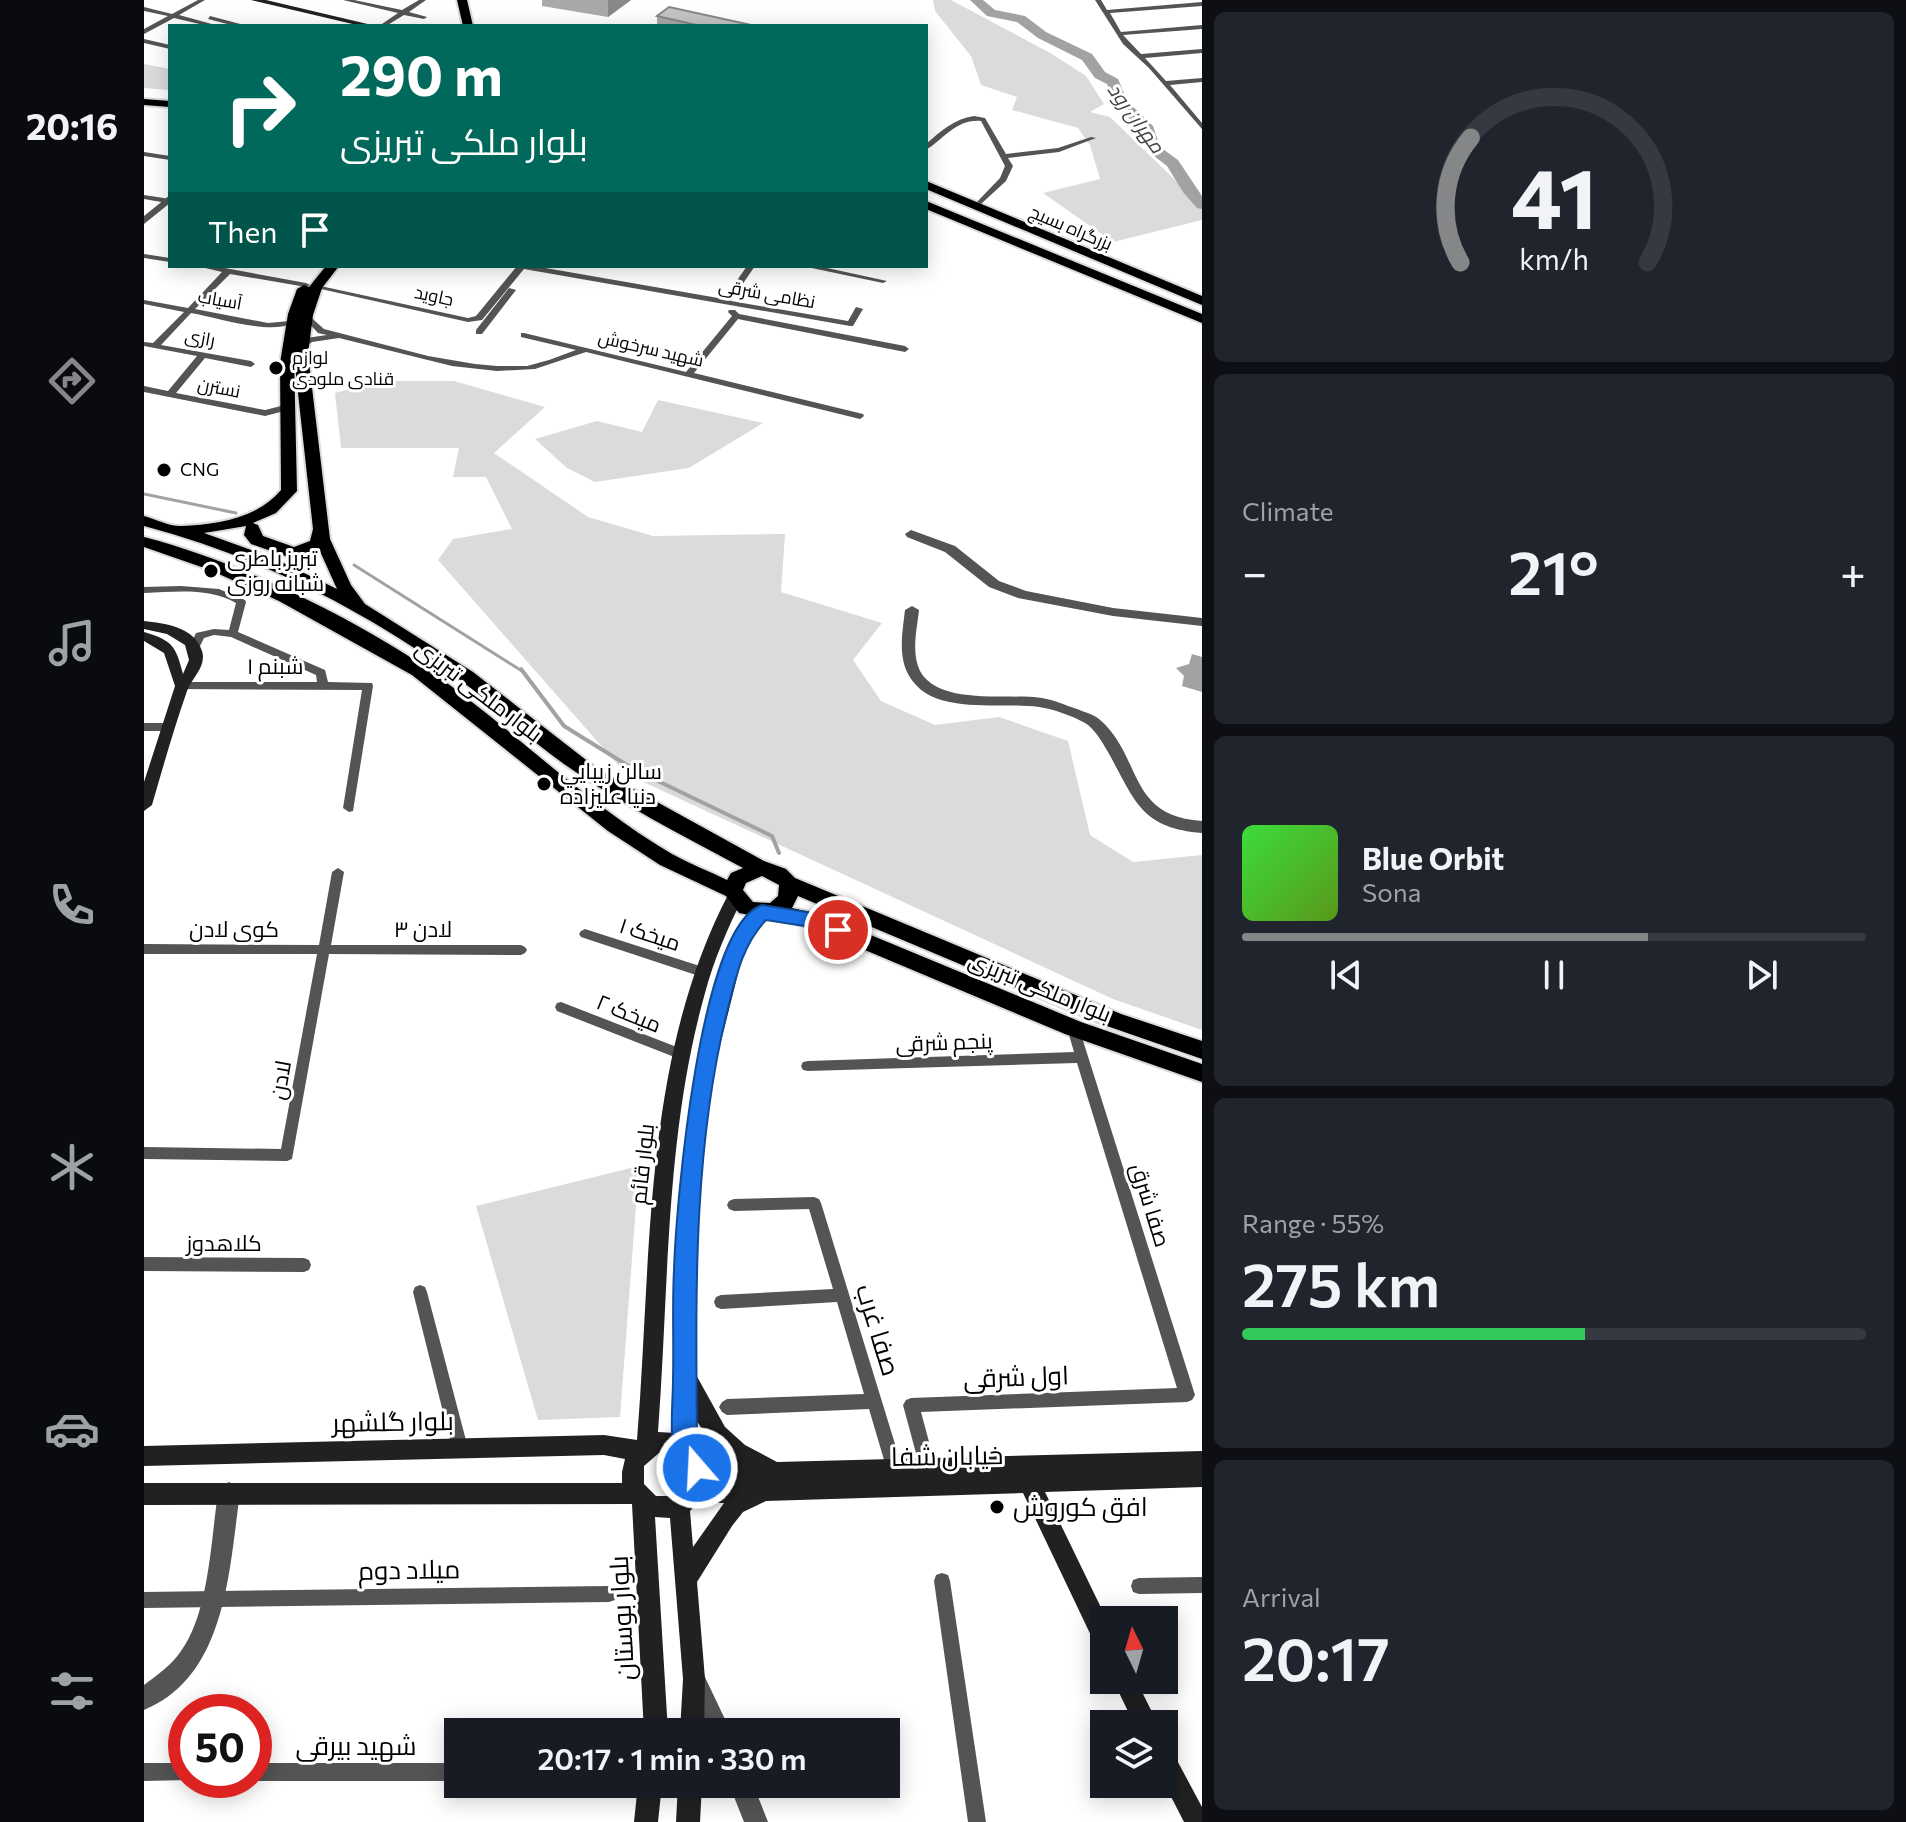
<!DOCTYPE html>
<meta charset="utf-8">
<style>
body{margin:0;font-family:Commissioner,Cairo,sans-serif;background:#20242c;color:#f1f3f6;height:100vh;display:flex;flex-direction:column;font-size:30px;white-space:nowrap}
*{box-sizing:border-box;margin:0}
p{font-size:26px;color:#9ea1a6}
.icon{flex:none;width:44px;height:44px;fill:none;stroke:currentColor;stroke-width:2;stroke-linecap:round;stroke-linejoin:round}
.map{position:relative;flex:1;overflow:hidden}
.side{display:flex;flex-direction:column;gap:12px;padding:12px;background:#0d0f14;width:704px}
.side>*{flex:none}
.hud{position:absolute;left:24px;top:24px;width:760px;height:244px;border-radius:0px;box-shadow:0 4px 20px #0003;background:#00695c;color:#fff;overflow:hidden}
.needle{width:52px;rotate:355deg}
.fabs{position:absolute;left:946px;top:1606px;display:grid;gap:16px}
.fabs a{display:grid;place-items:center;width:88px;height:88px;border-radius:0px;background:#171b24;box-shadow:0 4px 20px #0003;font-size:40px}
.speed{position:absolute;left:24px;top:1694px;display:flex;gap:16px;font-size:40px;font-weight:700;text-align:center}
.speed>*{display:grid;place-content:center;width:104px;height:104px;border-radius:50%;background:#171b24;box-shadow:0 4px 20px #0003;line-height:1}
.speed .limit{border:12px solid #d22;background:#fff;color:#111}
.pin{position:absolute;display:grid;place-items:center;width:68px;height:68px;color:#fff;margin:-34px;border:4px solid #fff;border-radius:50%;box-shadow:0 2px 8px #0007}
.me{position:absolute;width:88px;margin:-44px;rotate:341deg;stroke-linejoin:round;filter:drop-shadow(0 0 6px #0008)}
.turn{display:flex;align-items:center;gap:28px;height:168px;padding:0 40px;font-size:36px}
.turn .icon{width:104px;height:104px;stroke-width:2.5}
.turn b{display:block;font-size:56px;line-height:68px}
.then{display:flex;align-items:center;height:76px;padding:0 40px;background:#0003;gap:16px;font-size:30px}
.big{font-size:60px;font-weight:600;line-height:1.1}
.side .card{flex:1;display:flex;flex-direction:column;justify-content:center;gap:12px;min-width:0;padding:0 28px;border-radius:12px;background:#20242c}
.side .dial{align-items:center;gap:0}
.dial svg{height:208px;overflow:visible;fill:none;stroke:#363941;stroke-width:7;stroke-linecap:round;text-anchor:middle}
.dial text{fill:#f1f3f6;stroke:none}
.song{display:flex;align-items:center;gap:24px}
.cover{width:96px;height:96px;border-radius:12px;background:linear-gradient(135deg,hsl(120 70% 55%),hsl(90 70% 35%))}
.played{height:8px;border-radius:4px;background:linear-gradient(90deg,#858687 65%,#363941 65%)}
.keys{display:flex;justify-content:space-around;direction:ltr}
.heat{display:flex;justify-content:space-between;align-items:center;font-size:44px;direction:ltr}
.charge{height:12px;border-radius:6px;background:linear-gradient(90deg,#34c759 55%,#363941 0)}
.trip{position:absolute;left:300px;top:1718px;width:456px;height:80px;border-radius:0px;background:#171b24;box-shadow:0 4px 20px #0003;font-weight:600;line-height:80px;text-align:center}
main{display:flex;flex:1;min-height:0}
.menu{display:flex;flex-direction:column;width:144px;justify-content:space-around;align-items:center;background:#090b0e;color:#9ea1a6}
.menu .icon{width:56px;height:56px}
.menu .selected{color:#858687}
.menu b{font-size:36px;color:#f1f3f6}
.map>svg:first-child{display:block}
.green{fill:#dbdbdb}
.water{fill:#a2a2a2}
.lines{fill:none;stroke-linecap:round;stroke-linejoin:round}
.stream-far1{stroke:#a2a2a2;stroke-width:3}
.stream{stroke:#a2a2a2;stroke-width:4}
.river{fill:#a2a2a2;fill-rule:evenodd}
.primary-casing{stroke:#dbdbdb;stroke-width:4}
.trunk-casing{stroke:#dbdbdb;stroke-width:4}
.minor{fill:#545454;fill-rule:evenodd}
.tertiary{fill:#545454;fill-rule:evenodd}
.secondary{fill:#212121;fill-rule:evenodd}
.primary{fill:#000;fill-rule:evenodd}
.trunk{fill:#000;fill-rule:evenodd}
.wall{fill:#a9a9a9}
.shaded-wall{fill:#898989}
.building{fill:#c4c4c4;stroke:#898989;stroke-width:2}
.route{fill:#1a73e8;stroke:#114b97;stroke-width:2}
.poi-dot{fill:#000;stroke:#fff;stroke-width:3}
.labels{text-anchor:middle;stroke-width:6;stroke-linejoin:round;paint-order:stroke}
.far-street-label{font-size:18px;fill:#000;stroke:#fff}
.far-poi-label{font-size:18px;fill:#000;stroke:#fff;text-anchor:start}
.far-water-label{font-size:20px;font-style:italic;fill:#434343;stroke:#fff}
.poi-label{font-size:22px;fill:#000;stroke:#fff;text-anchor:start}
.street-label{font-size:22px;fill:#000;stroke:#fff}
.near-street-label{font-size:26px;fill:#000;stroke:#fff}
.near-poi-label{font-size:26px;fill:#000;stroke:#fff;text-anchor:start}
</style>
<main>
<nav class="menu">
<b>20:16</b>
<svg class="icon selected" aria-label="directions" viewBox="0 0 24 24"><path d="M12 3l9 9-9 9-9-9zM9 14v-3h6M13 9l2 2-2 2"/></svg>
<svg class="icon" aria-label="music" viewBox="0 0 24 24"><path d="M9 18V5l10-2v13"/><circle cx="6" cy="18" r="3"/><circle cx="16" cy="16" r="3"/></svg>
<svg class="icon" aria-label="phone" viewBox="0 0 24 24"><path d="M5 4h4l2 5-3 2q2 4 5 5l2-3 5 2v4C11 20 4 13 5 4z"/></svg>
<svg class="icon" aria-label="climate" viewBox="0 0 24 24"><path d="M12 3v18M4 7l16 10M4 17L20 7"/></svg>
<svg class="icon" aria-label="car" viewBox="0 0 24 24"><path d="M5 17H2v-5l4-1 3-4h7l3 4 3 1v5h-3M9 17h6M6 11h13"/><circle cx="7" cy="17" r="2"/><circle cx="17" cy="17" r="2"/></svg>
<svg class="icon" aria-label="filters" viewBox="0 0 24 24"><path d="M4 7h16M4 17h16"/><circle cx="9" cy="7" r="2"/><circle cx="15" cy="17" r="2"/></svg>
</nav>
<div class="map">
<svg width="1058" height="1822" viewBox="0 0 1058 1822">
<rect width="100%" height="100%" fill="#fff"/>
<g class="green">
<path d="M789,0H807L908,54L942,76L960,104L946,112L966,117L1058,206V220L969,242L899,193L956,179L946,145L934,128L868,110L873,97L837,85L827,56L791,11Z"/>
<path d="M0,64L26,69V90L0,88Z"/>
<path d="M234,381H310L401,407L350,453L444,517L509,536L641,534L637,592L738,623L709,660L737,701L791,725L855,717L924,741L946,835L989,862L1058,855V1030L969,999L482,774L294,560L309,539L368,529L342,477H309L315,448H197L191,393Z"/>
<path d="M514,400L619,423L545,468L451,482L423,468L391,439L453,421L498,432Z"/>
<path d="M495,1166L476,1417L394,1420L332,1206Z"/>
</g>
<path class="water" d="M1048,654L1058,657V692L1038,686L1040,676L1032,668L1045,664Z"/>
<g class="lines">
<g class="stream-far1">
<path d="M0,494L92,513"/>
<path d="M210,565L378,671"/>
</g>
<path class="stream" d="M377,669L420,726L491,770L628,836L635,853"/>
<path class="river" d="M826,0H839L851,10L881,16L902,32L948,54L961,72L974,79L984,102L1009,126L1016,147L1034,160L1058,196V209L1053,208L1039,192L1023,166L1005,152L997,130L973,107L963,84L951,78L938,60L894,38L873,22L843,16Z"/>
<defs>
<g id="primary">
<path d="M313,0H323L329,26H319Z"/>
<path d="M0,99L26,101V107L0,105Z"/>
<path d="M182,266H195L178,288L169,315L164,354L186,539L207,585L221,604L329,672L455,770L620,861L642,869L651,878L977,1014L1058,1041V1059L963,1026L654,896L648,908L676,914L937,1022L1058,1064V1082L921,1034L666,927L595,913L582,896L516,865L464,831L268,675L135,601L66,570L0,547V537C90,560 204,615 281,667C366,726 439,802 528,854C546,864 565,871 583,880L587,873L599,868C538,835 476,804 420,764C383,738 352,706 316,680C221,610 114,556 0,526V516C11,519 27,527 38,526C72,524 113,519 137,490L136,363L144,314L153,289L160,285L165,287ZM150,357L169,529L166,541L150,547L119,536L114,525L109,523L132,513L153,491ZM102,526L100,535L107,544L144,557L150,558L175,549L193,589L127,557L60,533ZM618,876L635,885L634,896L626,903L609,902L599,890L602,883Z"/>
</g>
<g id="trunk">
<path d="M782,181L1058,296V305L782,189Z"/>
<path d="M782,201L1058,314V323L782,209Z"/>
</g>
</defs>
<use href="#primary" class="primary-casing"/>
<use href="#trunk" class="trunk-casing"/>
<g class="minor">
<path d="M54,0H61L35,15L75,26H64L30,18L0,34V29L24,16L0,11V7L28,14Z"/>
<path d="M199,0H210L258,10L275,0H282L265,12L283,17L280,19L260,15L242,26H235L254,13Z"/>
<path d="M951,0H957L963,10L1058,2V6L966,13L977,32L1058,25V29L979,35L997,54L1058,49V53L1001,58L1022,81L1058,78V82L1026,85L1058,123V129L1005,68L979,44Z"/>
<path d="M66,16L100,25L101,26H91L64,19Z"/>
<path d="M0,39L26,45V49L0,43Z"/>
<path d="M830,116L841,118L862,154L914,148L947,137L952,138L915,152L864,158L869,166L862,181L837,204L833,202L856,178L861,166L837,121C812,119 800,139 782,150V144C797,131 810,119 830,116Z"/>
<path d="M0,152L26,156V160L0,156Z"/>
<path d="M0,195L26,199V202L23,203L0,199Z"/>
<path d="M0,254L26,258V262L0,258Z"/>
<path d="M53,266H70L162,283L166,285L162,287L86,274L51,309L124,323L146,321L150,323C125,335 75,318 47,313L17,345L107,361L111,364L107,367L61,358L32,393L121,410L145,404L148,405V409L121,416L0,392V386L24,391L53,356L0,346V342L9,343L40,312L0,304V300L44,308L78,272Z"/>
<path d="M373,266H390L580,299L603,266H611L587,301L704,321L712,307L719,309L709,326H706L380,269L338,320L324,322L168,287L172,285L324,318L332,316Z"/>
<path d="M658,266H674L743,281L739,283Z"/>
<path d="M365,288L372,290L338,334H332V330Z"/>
<path d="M585,310H591L595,314L761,346L765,349L761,352L594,319L550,373L719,414L720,416L716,419L442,352L391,369L353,371L308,366L195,338L168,342L158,349L154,347L162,338L183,335L174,333L159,317L158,315L162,313L180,329L284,356L331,364L353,366H383L405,360L432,350L377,337V333H380L542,372L588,316L584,312Z"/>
<path d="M37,586L75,589L101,600L102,602L94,632L181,670L184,682L228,683L229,686L209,811L205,812L199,808L218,690L34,689L33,686L34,683L38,682H173L172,675L87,637L70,635L60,638L54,650H46L45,648L52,633L70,629L85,630L92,603C64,587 31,592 0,593V587Z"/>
<path d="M0,723H25L30,727L25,731H0Z"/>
<path d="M194,868L200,872L187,945H377L381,947L383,950L381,953L377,955L185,954L148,1159L143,1161L0,1159V1147L137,1149L173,954H0V944L175,945L188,872Z"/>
<path d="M441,929L562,968L564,972L562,976L558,977L437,937L435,934L437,931Z"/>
<path d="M417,1002L543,1051L544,1055L543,1059L538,1060L413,1011L411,1007L413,1003Z"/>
<path d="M929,1023L934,1024L935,1028L1051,1395L1048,1400L1043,1402L777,1412L792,1468L790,1474L784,1476L778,1474L776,1468L759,1405L762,1400L767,1398L1033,1388L933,1063L664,1071L659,1070L657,1066L659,1062L664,1061L930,1052L923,1028L924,1024Z"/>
<path d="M670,1197L675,1199L677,1203L759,1470L757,1476L751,1478L745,1476L743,1470L725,1409L583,1415L578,1412L575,1407L578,1402L583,1399L720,1394L693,1302L577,1309L572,1307L570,1302L572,1297L577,1295L689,1289L665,1209L590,1211L585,1209L583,1205L585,1201L590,1199Z"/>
<path d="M0,1257L160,1258L165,1260L167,1265L165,1270L160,1272L0,1271Z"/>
<path d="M276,1285L281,1287L283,1292L324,1448L321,1453L316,1456L311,1453L308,1448L269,1292L271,1287Z"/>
<path d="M798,1573L804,1575L806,1581L842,1822H824L790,1581L792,1575Z"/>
<path d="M1058,1577V1593L995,1594L989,1592L987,1586L989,1580L995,1578Z"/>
<path d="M465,1586L471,1588L473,1594L471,1600L465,1602L0,1608V1592Z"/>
<path d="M0,1763H42V1780H44L0,1781Z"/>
<path d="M110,1763H314V1781H110L108,1780H110Z"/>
</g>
<g class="tertiary">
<path d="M26,195V203L0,224V216Z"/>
<path d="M767,530L811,546L855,581L882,591L969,608L1058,618V626L969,616L874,598L845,587L801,552L763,537L761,534Z"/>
<path d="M768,606L775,610C773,629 767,653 776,671C795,706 864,693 898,698C910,700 921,705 933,709C940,712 949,714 955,719C999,756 982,816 1058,821V833C996,828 991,800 964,752C958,742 951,729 941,723C929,716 909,709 895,707C860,702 798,714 772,685C752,664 758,636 761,610Z"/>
<path d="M85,1482L92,1486L96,1493C85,1569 83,1676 0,1710V1685C13,1675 28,1665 37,1651C65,1613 67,1539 74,1493L78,1486Z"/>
<path d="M552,1672L560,1675L587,1732H563L541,1683L544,1675Z"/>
<path d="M585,1784H609L624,1822H600Z"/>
</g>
<g class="secondary">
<path d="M107,0H122L232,26H217Z"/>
<path d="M0,621C20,623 51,627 58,651C63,666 48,678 43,691C30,728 19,767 8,805L0,811V782L31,686L20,653L0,641V632C28,640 32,646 39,674L45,660L41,645L23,634L0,629Z"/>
<path d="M591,891L597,893L599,897C584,928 570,959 561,993C521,1135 525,1286 514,1432L531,1433C530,1300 531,1167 560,1037C568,999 576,960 597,927C603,917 610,904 624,908L626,912L607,938L598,958L571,1065L562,1119L553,1228L551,1373L581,1427L601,1445L633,1462L1058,1451V1487L901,1492L963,1620H960V1649L952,1646L879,1493L622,1501L599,1512L588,1526L553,1582L561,1679L560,1732H536L539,1679L526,1518L511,1517L524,1732H500L488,1504L0,1505V1483H478V1472L481,1459L460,1455L0,1466V1446L460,1435L493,1440C508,1257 498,1059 585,893ZM551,1418L566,1442L591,1463L561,1459L551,1444ZM515,1453H530L542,1466V1484L530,1496H512L500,1484V1466ZM554,1503H580L549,1547L546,1511Z"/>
<path d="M969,1680H992L1014,1724H990Z"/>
<path d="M1020,1747L1028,1751L1058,1807V1822H1040L1020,1783Z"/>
<path d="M494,1784H518L514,1822H490Z"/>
<path d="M534,1784H558L556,1822H532Z"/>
</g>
<use href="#primary" class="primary"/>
<use href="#trunk" class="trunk"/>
</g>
<g class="wall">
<path d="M398,0H487L464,17L398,6Z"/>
<path d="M513,16L607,26H513Z"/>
</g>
<path class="shaded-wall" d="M464,0H487L464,17Z"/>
<path class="building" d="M525,7L607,25L557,26L513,16Z"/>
<path class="route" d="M618,905L669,913L701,925L703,930L694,938L667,927L622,920C599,944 592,976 584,1008C548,1151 552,1299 553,1445L565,1468L562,1476L553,1479C542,1475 531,1459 529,1447C526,1425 529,1401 529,1379C530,1343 528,1306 530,1270C532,1207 555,925 618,905Z"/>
<g class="poi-dot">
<circle cx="132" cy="368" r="8"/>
<circle cx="20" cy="470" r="8"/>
<circle cx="67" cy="571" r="8"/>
<circle cx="400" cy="784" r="8"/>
<circle cx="853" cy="1507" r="8"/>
</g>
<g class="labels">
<g class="far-street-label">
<text transform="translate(927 228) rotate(23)" y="6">بزرگراه بسیج</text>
<text transform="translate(623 294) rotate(10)" y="6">نظامی شرقی</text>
<text transform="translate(290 296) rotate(12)" y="6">جاوید</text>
<text transform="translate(76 300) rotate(10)" y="6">آسیاب</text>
<text transform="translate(56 338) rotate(10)" y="6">رازی</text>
<text transform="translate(507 349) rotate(13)" y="6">شهید سرخوش</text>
<text transform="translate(75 388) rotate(11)" y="6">نسترن</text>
</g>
<g class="far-poi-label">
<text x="148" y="364">لوازم<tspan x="148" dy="21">قنادی ملودی</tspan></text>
<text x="36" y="476">CNG</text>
</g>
<g class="far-water-label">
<text transform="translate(992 118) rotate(54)" y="7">مهران رود</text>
</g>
<g class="poi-label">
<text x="83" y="566">تبریز باطری<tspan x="83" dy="25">شبانه روزی</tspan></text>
<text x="416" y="779">سالن زيبايي<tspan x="416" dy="25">دنيا عليزاده</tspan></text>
</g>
<g class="street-label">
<text x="131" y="674">شبنم ۱</text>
<text transform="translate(335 691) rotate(37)" y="8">بلوار ملکى تبریزى</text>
<text x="90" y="937">کوی لادن</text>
<text x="279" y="937">لادن ۳</text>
<text transform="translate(506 934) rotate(18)" y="8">میخک ۱</text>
<text transform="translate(896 987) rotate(22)" y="8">بلوار ملکى تبریزى</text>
<text transform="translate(485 1013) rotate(22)" y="8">میخک ۲</text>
<text transform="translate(800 1042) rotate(-2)" y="8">پنجم شرقی</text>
<text transform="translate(136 1080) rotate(-80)" y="8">لادن</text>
<text transform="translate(498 1164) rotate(-84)" y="8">بلوار قائم</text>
<text transform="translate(1007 1205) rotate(73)" y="8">صفا شرق</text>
<text x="80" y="1251">کلاهدوز</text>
</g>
<g class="near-street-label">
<text transform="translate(734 1330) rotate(73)" y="9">صفا غرب</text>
<text transform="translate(872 1377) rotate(-2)" y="9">اول شرقی</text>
<text transform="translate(249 1422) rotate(-1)" y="9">بلوار گلشهر</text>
<text transform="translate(803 1456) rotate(-1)" y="9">خیابان شفا</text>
<text transform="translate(265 1570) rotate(-1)" y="9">میلاد دوم</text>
<text transform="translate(478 1618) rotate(-93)" y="9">بلوار بوستان</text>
<text x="212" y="1755">شهید بیرقی</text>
</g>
<g class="near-poi-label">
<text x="869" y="1516">افق کوروش</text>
</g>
</g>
</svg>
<div class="fabs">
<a><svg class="needle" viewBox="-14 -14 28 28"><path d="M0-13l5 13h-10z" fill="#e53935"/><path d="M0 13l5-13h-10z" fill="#9ea1a6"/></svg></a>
<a><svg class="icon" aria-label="layers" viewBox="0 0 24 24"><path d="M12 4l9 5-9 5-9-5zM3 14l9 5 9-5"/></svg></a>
</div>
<div class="speed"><div class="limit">50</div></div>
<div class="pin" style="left:694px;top:930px;background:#d93025"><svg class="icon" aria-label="arrive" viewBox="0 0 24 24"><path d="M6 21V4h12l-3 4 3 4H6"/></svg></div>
<svg class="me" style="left:553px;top:1468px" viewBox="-20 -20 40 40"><circle r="17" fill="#1a73e8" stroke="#fff" stroke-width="3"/><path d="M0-11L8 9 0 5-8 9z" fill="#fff"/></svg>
<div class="trip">20:17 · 1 min · 330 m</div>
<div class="hud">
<div class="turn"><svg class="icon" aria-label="right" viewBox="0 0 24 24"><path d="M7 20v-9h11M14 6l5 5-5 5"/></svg><div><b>290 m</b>بلوار ملکى تبریزى</div></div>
<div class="then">Then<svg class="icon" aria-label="arrive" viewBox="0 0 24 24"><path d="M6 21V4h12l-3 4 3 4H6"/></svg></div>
</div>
</div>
<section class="side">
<div class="card dial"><svg viewBox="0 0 100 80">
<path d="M14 69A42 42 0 1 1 86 69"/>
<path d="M14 69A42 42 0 0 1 18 21" stroke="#858687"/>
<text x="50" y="56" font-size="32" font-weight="700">41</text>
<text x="50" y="72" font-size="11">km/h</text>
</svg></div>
<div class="card"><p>Climate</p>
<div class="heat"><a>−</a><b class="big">21°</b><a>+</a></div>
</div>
<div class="card">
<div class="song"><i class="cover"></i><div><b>Blue Orbit</b><p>Sona</p></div></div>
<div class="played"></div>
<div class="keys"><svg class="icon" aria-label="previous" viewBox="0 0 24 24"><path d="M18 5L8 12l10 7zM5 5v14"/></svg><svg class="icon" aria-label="pause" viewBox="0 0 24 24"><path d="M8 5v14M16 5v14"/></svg><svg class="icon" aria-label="next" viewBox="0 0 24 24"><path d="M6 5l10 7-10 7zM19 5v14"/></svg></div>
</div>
<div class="card"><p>Range · 55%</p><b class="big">275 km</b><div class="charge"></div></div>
<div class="card"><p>Arrival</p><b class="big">20:17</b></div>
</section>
</main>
